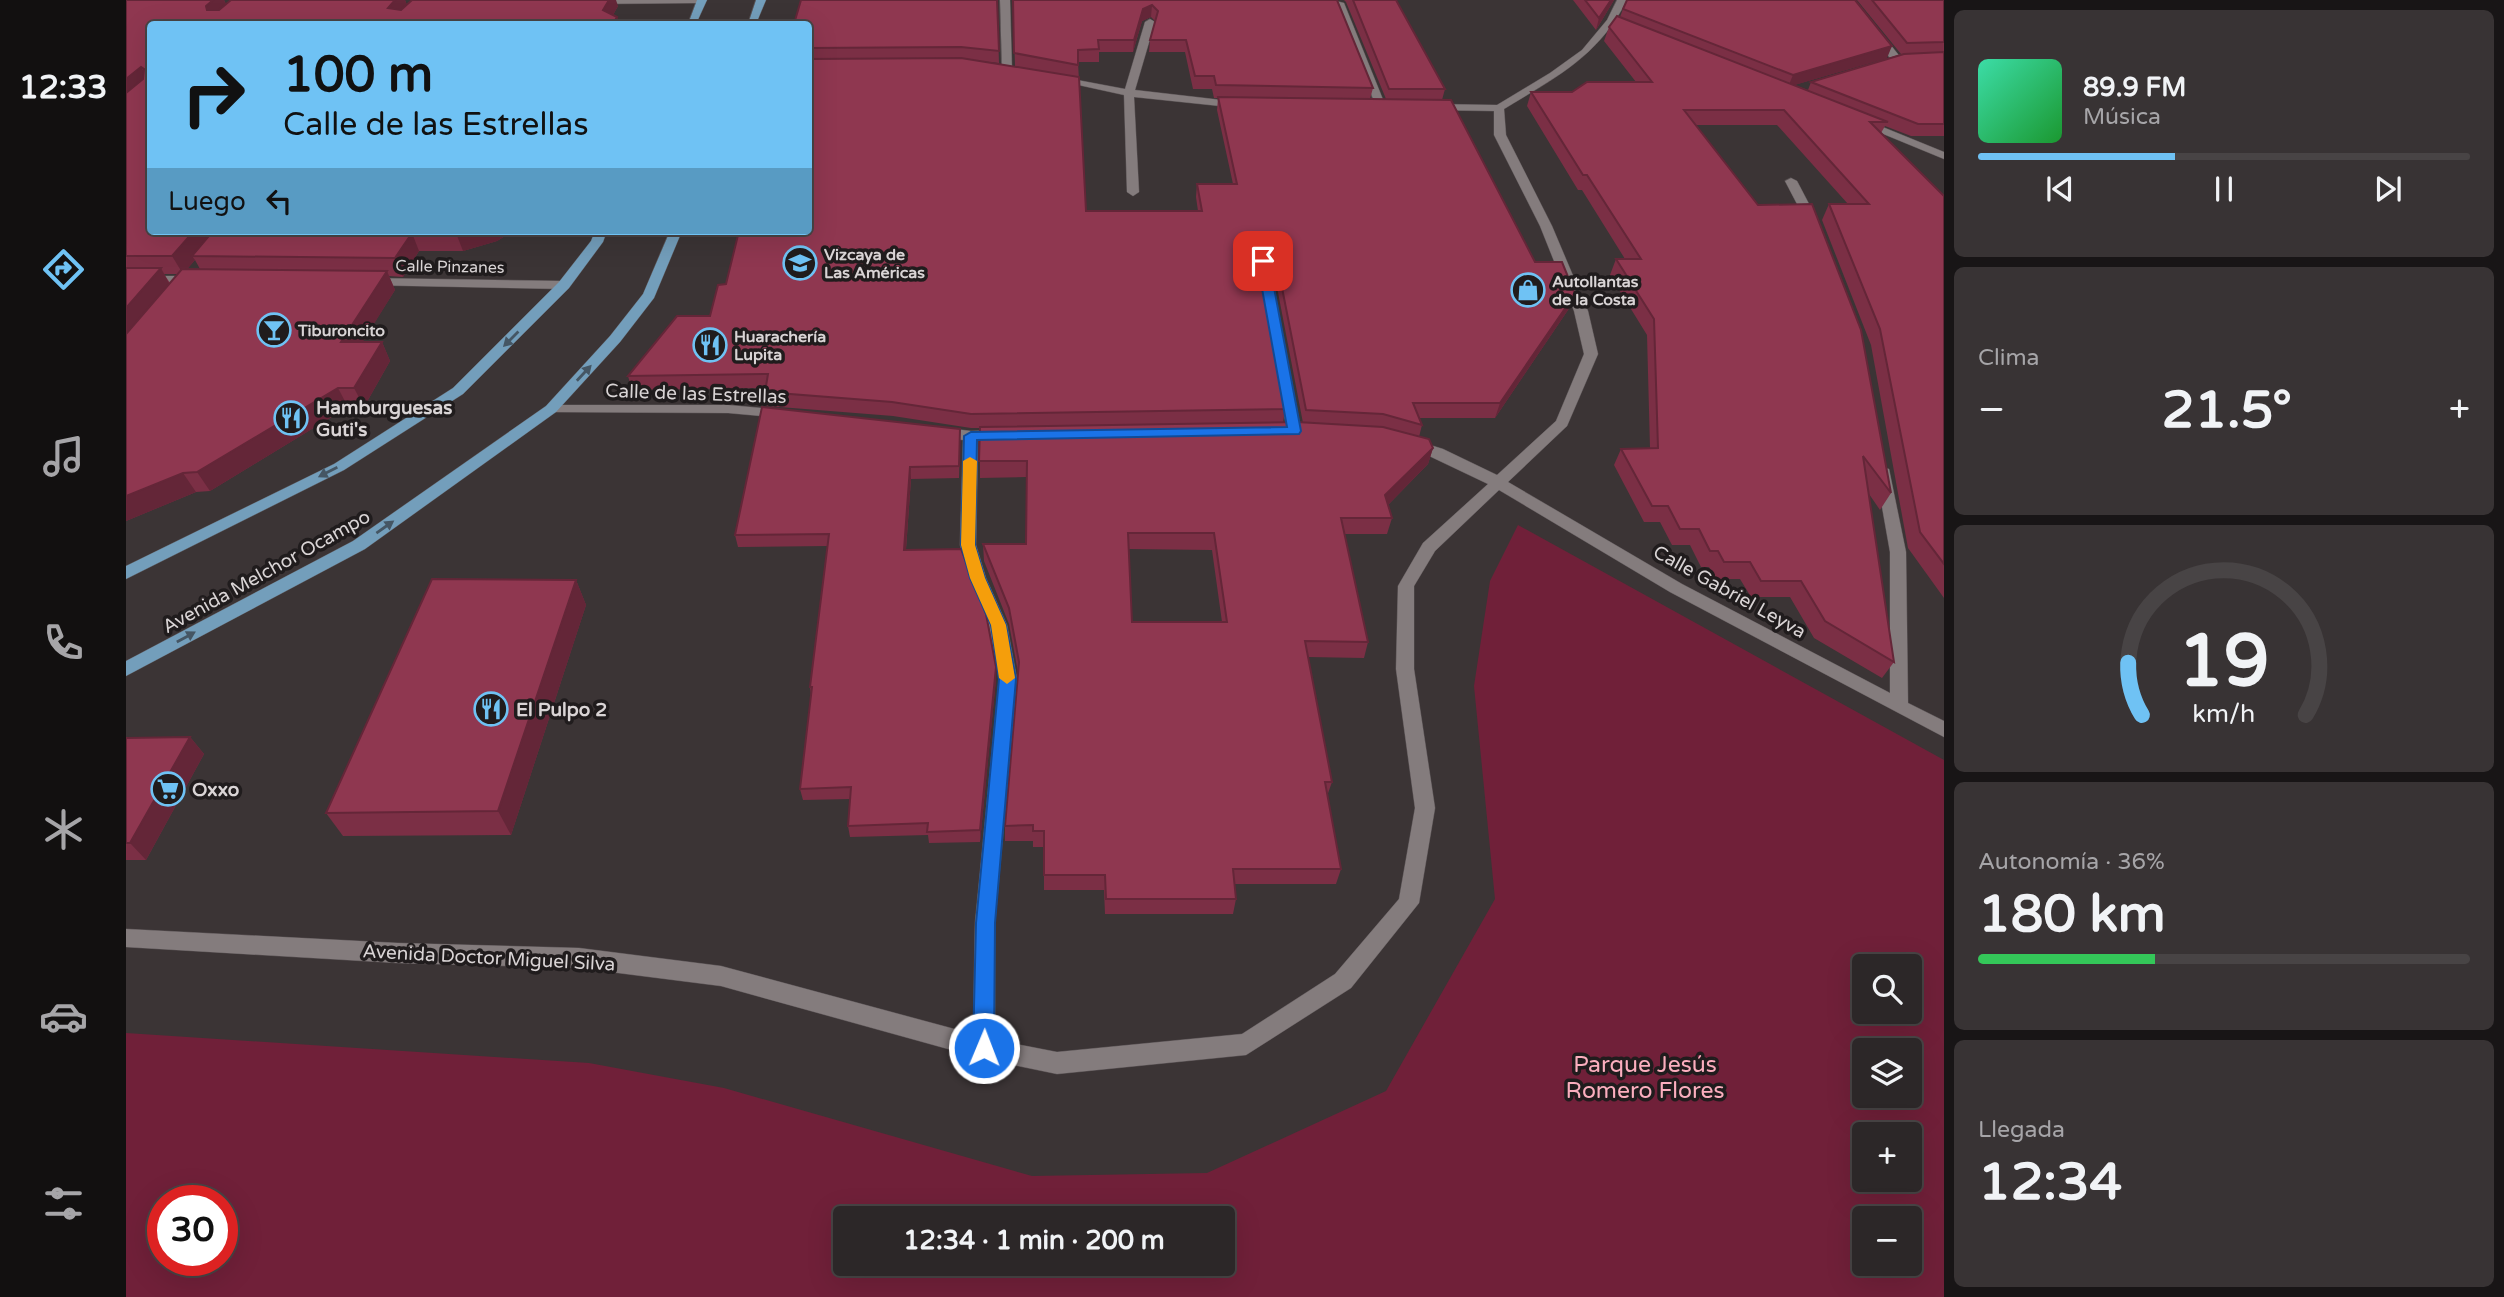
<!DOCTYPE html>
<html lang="es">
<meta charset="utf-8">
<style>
body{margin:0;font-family:"Varela Round",sans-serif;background:#383334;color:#f1f3f6;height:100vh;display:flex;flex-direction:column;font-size:26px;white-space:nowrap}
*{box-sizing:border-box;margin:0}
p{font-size:23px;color:#a6a5a8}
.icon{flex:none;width:38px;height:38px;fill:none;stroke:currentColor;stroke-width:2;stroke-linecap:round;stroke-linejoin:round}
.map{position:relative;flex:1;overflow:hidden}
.sheet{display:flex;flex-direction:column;gap:10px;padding:10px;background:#181516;width:560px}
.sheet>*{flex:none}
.banner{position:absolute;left:21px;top:21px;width:665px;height:214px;border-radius:7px;box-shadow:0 7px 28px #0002,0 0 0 2px #484445;background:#6fc2f4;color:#111;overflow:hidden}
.buttons{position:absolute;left:1726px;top:954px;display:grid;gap:14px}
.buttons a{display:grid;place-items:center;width:70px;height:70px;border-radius:7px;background:#2c2728;box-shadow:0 7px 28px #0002,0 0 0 2px #484445;font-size:35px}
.speed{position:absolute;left:21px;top:1185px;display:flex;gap:14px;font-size:35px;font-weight:700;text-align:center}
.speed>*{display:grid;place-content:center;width:91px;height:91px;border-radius:50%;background:#2c2728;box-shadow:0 7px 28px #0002,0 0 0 2px #484445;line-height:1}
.speed .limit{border:10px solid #d22;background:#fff;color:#111}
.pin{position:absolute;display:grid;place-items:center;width:60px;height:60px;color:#fff;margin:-30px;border-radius:14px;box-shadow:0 4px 10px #0006}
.me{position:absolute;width:77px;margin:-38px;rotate:1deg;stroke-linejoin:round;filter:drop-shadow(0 0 5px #0008)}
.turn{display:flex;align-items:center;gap:24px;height:147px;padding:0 21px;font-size:32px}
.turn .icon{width:91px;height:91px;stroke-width:2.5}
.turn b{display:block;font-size:49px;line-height:60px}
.then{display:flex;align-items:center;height:66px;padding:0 21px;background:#0003;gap:14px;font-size:26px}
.big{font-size:52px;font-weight:700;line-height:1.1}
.sheet .tile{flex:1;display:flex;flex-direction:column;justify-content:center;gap:10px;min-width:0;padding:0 24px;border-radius:10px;background:#383334}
.sheet .dial{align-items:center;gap:0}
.dial svg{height:182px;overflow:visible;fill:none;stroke:#484445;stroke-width:7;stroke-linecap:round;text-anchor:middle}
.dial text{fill:#f1f3f6;stroke:none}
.song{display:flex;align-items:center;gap:21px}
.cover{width:84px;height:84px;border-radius:10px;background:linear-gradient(135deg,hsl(160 70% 55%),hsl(130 70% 35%))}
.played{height:7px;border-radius:4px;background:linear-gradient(90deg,#6fc2f4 40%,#484445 40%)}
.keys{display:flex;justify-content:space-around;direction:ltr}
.heat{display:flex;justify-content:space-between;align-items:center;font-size:38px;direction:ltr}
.charge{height:10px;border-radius:5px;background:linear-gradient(90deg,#34c759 36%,#484445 0)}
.trip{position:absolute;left:707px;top:1206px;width:402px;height:70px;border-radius:7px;background:#2c2728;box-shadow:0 7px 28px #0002,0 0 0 2px #484445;font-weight:700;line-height:70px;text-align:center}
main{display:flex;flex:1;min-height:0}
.tab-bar{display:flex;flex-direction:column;width:126px;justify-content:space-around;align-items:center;background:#121010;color:#a6a5a8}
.tab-bar .icon{width:49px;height:49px}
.tab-bar .selected{color:#6fc2f4}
.tab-bar b{font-size:32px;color:#f1f3f6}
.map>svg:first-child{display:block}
.green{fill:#702039;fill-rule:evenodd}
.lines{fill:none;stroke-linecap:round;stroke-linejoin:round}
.minor-casing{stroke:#595254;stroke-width:1}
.major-casing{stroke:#595254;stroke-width:1}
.minor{fill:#847c7d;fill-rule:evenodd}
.major{fill:#739ebb;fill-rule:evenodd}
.wall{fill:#7b2f45;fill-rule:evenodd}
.shaded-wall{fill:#642638}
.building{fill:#8f3750;stroke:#642638;stroke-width:2;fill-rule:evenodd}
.oneway{fill:#455664}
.route{fill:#1a73e8;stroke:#114b97;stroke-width:2}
.slow{fill:#f59e0b}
.labels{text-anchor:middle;stroke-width:7;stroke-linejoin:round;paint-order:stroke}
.far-poi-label{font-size:16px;font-weight:bold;fill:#d9d4d5;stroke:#201c1d;text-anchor:start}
.far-street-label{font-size:16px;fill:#d9d4d5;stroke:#201c1d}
.street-label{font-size:19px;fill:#d9d4d5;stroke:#201c1d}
.poi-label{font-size:19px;font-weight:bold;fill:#d9d4d5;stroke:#201c1d;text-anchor:start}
.near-park-label{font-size:23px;fill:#fbaebe;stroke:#201c1d}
</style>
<main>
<nav class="tab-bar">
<b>12:33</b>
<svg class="icon selected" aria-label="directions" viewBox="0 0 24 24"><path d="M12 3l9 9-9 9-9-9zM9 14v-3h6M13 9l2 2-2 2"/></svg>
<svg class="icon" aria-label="music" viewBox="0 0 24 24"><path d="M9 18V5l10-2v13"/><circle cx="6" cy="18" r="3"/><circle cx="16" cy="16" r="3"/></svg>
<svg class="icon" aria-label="phone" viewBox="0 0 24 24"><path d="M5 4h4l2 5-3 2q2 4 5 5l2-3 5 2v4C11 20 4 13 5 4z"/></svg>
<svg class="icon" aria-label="climate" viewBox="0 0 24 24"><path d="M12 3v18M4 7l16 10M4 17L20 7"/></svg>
<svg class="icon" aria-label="car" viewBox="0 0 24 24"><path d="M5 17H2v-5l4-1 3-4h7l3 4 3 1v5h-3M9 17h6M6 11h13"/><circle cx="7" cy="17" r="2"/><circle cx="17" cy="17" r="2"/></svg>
<svg class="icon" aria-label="filters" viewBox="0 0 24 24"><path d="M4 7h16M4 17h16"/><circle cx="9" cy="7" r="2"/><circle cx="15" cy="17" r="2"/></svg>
</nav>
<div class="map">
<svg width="1818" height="1297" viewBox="0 0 1818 1297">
<rect width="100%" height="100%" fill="#3b3435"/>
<path class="green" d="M1392,525L1818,760V1297H0V1033L463,1063L598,1088L906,1176L1081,1173L1260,1091L1369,899L1348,686L1364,581ZM1738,966H1783V1012H1738ZM1738,1050H1783V1096H1738ZM1738,1134H1783V1180H1738ZM37,1200H96V1260H37ZM719,1218H1097V1264H719ZM1738,1218H1783V1264H1738Z"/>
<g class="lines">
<defs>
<g id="minor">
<path d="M464,0H581L576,3L468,4Z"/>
<path d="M874,0H884L886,70L881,73L876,70Z"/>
<path d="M1491,0H1501C1472,57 1430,77 1378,109L1380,135L1426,226L1462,311L1472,354L1441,426L1382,482L1556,584L1764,693V552L1750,473L1758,468L1763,469L1780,552L1782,703L1818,721V737L1544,592L1373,490L1309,551L1288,586V669L1309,808L1293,903L1225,988L1120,1055L931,1074L858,1059L595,986L453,968L272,963L0,947V929L272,943L453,948L595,966L847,1034L849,923L873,679L863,625L844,578L834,545L837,440L811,437L804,432L811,427L845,431L877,430L884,435L882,438L852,440L850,545L860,578L881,625L891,679L869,923V1040L931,1052L1116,1034L1209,974L1273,899L1289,808L1270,669L1272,586L1297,543L1362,484L1278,444L1285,439L1317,449L1371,475L1430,421L1458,354L1448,311L1414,226L1368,135V111L1306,110L1301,107L1306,104L1371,105L1424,73L1456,50L1481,20Z"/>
<path d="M1719,0H1729L1775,58V62H1767Z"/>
<path d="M1210,1L1218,3L1260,107L1259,109L1250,107Z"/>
<path d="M1024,19L1029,22L1009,90L1113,102L1118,105L1113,108L1008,97L1013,192L1007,196L1001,192L998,95L925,79L930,76L999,89L1019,22Z"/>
<path d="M1737,119L1818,152V159L1733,124V120Z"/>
<path d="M1665,178L1671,181L1694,225L1692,228L1682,225L1659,181Z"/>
<path d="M1137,257L1143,261L1175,431L1168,436L1161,431L1131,261Z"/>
<path d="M0,276H70L76,280L70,284H0Z"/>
<path d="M242,278L438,281L444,285L438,289L237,285V279Z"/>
<path d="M425,405H602L658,410L665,414L658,418L602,413L420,412L418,409Z"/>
</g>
<g id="major">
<path d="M571,0H581L570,24H562Z"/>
<path d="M630,0H640L630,24H622Z"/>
<path d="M469,231H481L477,242L443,288L337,394L218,470L0,579V566L208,464L327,388L433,282L465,241Z"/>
<path d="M544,231H556L528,298L494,342L430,412L239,549L0,676V661L227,541L420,406L484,336L517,294Z"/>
</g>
</defs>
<use href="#minor" class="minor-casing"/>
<use href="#major" class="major-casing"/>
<use href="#minor" class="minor"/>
<use href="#major" class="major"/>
</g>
<g class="wall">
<path d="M0,0H98L100,4L105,0H279L281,5L492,6L487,15L491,17L493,24H24V231H387L371,241L337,251H293L277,277L263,276L269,290L236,342H256L264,361L238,407H222L84,491L70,492L0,521ZM69,260L74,269H61ZM38,274H51L44,283Z"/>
<path d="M871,0L873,63L854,61L914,71L889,66L887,0H1211L1247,88L1244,99H1260L1220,2L1218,0H1270L1319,89L1316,100L1409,262L1444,307L1369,418H1293L1296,425L1293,437L1307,448L1302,464L1262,505L1266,518L1261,534H1218L1242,642L1238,658L1182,657L1206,782L1201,796L1215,869L1210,884H1108L1110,899L1107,914H979L978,890H918V847H907V841H879V826L892,672L883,624L858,561L857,544H900L901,477L854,478V428H845L767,416L641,406L639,392V388L506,390L502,376L584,316L600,284L682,231V24ZM1025,17L1029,21L1024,40L1023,52H1059L1067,89H1086L1088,98H1092L1091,110L1107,184H1071L1070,197L1072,211H960L952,62H973V52H1007L1016,21ZM1138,255L1146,261L1177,423H1157L1159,409L1132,259ZM1003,549L1086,550L1096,622H1006Z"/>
<path d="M1447,0H1488L1470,30Z"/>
<path d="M1731,0H1818V136H1785L1759,126L1755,133L1818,196V598L1782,548L1745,345L1696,220L1703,204H1722L1651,125H1569L1765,493L1754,510L1743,494L1768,662L1756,678L1688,638L1664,597H1625L1614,579H1589L1583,567H1575L1564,545H1546L1534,522H1518L1488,465L1495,449L1524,448L1521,335L1484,275L1490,259H1499L1456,190H1452L1401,106L1405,92H1446L1510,82L1478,41L1483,27L1494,17L1497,9L1761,58L1668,85L1682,90L1685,82L1775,54Z"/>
<path d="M834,441L833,478L785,479L780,550L870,667V679L854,842L803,843L802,835L724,837L722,826L724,799L677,800L674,789L685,694L684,687L702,546L612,547L609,535Z"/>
<path d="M450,580L460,605L385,835L217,836L200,813Z"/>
<path d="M64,737L78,754L20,860H0V738Z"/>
</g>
<g class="shaded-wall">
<path d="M87,0H98L102,9L87,22L80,6Z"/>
<path d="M269,0H279L282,8L268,24L262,8Z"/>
<path d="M483,0H490L492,6L482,24L477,10Z"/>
<path d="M1485,0H1488L1470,30L1473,18Z"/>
<path d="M1026,5L1025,17L1016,21L1007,52L1008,40L1017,9Z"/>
<path d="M491,17L493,24H487Z"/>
<path d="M1766,46L1761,58L1662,87L1667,75Z"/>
<path d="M15,67L24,83L0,103V79Z"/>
<path d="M68,231H94L66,256L69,260L57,274L46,256Z"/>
<path d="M335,231H387L371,241L337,251L330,233Z"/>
<path d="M286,233L293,251L277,277L269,258Z"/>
<path d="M1141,241L1138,255L1128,261L1130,248Z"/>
<path d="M35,268L45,287L0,341V308Z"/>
<path d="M261,271L269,290L225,361L215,342Z"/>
<path d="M1449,294L1444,307L1369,418L1374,403Z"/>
<path d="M256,342L264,361L238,407L228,388Z"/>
<path d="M212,388L222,407L84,491L71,472Z"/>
<path d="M1307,448L1302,464L1255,512L1259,495Z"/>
<path d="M784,467L785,479L779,562L778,550Z"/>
<path d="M57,473L70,492L0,521V496Z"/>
<path d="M450,580L460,605L385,835L372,811Z"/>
<path d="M870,667V679L854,842V830Z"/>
<path d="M64,737L78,754L20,860L4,843Z"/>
</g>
<g class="building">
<path d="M0,0H87L80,6L81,10H93L105,0H269L262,8L275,10L286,0H483L477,10L491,17L487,24H24V231H68L46,256H0V93L17,79L18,69L15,67L0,79Z"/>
<path d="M675,0H871L873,51L835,47L682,48V24H668Z"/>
<path d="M887,0H1211L1247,88L1090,85L1088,76H1069L1060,40H1024L1032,11L1026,5L1017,9L1008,40H972L973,49L952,50V65L888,53Z"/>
<path d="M1227,0H1270L1319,89H1263Z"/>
<path d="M1459,0H1485L1473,18Z"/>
<path d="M1501,0H1729L1766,46L1667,75L1497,9Z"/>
<path d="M1746,0H1818V42L1781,43Z"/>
<path d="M1491,16L1762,122H1744L1818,196V564L1794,532L1754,329L1703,204H1743L1658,110H1558L1632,205L1686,204L1735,330L1765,493L1737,456L1768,662L1699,621L1675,581H1635L1624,562H1598L1592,551H1584L1573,529H1554L1542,506H1526L1495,449L1532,448L1528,319L1490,259H1515L1461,175H1457L1405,92H1446L1461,82H1526L1483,27Z"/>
<path d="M1818,52V124H1792L1685,82L1778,54Z"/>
<path d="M835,58L953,77L960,211H1076L1071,184H1111L1092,97L1325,100L1409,262H1436L1449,294L1374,403H1287L1296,425L1257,414L1180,410L1148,247L1141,241L1130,248L1159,409L845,414L766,402L639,392L642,374L502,376L551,316H584L592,285L600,284L613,231H682V59Z"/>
<path d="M87,231H335L330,233H286L269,258L66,256Z"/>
<path d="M0,268H35L0,308Z"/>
<path d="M56,269L261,271L215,342H256L228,388H212L71,472L57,473L0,496V334Z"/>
<path d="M636,407L834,429L833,466L784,467L778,550L835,549L860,614L870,667L854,830L801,832L802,823L722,826L725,787L674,789L686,687H684L703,534L609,535Z"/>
<path d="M1171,422L1257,427L1303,439L1307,448L1259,495L1266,518H1215L1242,642L1179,641L1206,782H1199L1215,869H1107L1110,899H980L979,875H918V831H907V825L879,826L893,662L883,608L857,544H900L901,461H853L854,427ZM1002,533H1088L1101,622H1006Z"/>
<path d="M306,579L450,580L372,811L200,813Z"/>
<path d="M64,737L4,843H0V738Z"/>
</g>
<defs><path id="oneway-solid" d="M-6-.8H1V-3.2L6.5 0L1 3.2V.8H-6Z" transform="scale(1.75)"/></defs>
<g class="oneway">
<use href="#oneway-solid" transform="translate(385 339) rotate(135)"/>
<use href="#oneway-solid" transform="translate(458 373) rotate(-47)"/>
<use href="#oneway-solid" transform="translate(202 472) rotate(153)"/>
<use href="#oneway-solid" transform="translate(259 527) rotate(-35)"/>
<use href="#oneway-solid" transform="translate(60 637) rotate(-29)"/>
</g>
<path class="route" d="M1137,257L1143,261L1175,431L1173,434L851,440L849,545L859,578L880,625L890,679L869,923L868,1048L865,1055L858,1058L850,1055L847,1048L850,923L873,679L865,625L844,578L835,545L838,436L845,432L1161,427L1131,261Z"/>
<path class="slow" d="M844,457L851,461L849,545L859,578L880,625L889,678L881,684L873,678L865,625L844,578L835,545L837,461Z"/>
<defs>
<symbol id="university-ring" viewBox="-11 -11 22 22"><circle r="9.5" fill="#201c1d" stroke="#6fc2f4" stroke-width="1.5"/><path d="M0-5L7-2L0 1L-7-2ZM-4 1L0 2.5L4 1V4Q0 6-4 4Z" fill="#6fc2f4"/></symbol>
<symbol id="shop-ring" viewBox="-11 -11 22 22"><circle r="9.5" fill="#201c1d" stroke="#6fc2f4" stroke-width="1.5"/><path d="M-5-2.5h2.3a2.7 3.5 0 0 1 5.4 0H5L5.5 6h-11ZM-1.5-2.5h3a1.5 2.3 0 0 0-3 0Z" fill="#6fc2f4"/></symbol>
<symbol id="bar-ring" viewBox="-11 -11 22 22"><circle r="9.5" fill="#201c1d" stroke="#6fc2f4" stroke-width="1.5"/><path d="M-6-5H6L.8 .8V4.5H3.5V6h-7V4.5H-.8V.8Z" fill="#6fc2f4"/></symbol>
<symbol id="restaurant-ring" viewBox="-11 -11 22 22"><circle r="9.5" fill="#201c1d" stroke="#6fc2f4" stroke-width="1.5"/><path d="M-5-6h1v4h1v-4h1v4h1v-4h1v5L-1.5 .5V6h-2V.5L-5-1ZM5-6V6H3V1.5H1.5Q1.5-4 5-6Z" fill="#6fc2f4"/></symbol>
<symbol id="supermarket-ring" viewBox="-11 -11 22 22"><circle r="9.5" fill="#201c1d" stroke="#6fc2f4" stroke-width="1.5"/><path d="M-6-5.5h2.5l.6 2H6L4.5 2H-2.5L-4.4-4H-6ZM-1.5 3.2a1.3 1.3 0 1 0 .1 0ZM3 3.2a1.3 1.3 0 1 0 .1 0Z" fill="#6fc2f4"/></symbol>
</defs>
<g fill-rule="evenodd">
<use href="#university-ring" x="655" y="244" width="38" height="38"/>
<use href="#shop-ring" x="1383" y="271" width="38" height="38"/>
<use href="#bar-ring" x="129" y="311" width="38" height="38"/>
<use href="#restaurant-ring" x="565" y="326" width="38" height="38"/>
<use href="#restaurant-ring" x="146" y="399" width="38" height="38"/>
<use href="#restaurant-ring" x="346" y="690" width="38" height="38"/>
<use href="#supermarket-ring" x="23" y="770" width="38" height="38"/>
</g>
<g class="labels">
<g class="far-poi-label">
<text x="698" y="260">Vizcaya de<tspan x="698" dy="18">Las Américas</tspan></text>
<text x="1426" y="287">Autollantas<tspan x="1426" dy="18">de la Costa</tspan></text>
<text x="172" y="336">Tiburoncito</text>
<text x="608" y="342">Huarachería<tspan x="608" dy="18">Lupita</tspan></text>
</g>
<g class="far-street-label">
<text transform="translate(324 266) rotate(1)" y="6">Calle Pinzanes</text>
</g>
<g class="street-label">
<text transform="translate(570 393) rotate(2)" y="7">Calle de las Estrellas</text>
<text transform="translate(140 571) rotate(-29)" y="7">Avenida Melchor Ocampo</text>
<text transform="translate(1604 591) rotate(29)" y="7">Calle Gabriel Leyva</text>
<text transform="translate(363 957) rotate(3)" y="7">Avenida Doctor Miguel Silva</text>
</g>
<g class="poi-label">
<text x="190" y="414">Hamburguesas<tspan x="190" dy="22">Guti's</tspan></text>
<text x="390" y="716">El Pulpo 2</text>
<text x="66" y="796">Oxxo</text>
</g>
<g class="near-park-label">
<text x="1519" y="1072">Parque Jesús<tspan x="1519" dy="26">Romero Flores</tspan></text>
</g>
</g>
</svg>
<div class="buttons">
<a><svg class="icon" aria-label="search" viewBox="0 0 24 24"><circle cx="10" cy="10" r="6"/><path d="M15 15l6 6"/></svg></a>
<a><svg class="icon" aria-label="layers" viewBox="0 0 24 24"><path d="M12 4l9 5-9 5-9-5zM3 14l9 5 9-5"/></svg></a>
<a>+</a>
<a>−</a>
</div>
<div class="speed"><div class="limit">30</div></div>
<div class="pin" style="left:1137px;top:261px;background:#d93025"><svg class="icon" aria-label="arrive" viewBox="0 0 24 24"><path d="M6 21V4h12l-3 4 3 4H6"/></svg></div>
<svg class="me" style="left:858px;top:1048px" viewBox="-20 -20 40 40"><circle r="17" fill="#1a73e8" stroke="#fff" stroke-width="3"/><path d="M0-11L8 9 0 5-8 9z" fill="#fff"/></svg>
<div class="trip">12:34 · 1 min · 200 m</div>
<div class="banner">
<div class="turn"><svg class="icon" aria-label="right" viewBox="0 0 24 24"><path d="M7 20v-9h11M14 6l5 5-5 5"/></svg><div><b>100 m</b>Calle de las Estrellas</div></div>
<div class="then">Luego<svg class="icon" aria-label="left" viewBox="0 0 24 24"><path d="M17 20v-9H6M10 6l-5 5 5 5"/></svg></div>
</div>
</div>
<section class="sheet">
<div class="tile">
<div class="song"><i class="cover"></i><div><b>89.9 FM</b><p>Música</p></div></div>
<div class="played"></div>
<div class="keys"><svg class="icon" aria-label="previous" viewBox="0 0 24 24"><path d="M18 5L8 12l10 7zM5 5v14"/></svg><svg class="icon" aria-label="pause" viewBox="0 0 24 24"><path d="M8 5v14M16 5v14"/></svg><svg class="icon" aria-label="next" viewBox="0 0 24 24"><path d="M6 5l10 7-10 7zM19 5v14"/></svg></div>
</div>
<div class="tile"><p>Clima</p>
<div class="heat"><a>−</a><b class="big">21.5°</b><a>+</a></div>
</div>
<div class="tile dial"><svg viewBox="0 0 100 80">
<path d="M14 69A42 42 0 1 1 86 69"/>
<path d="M14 69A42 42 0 0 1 8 46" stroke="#6fc2f4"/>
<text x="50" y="56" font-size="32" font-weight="700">19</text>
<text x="50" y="72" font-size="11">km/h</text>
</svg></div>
<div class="tile"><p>Autonomía · 36%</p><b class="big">180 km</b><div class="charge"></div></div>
<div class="tile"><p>Llegada</p><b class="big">12:34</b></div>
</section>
</main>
